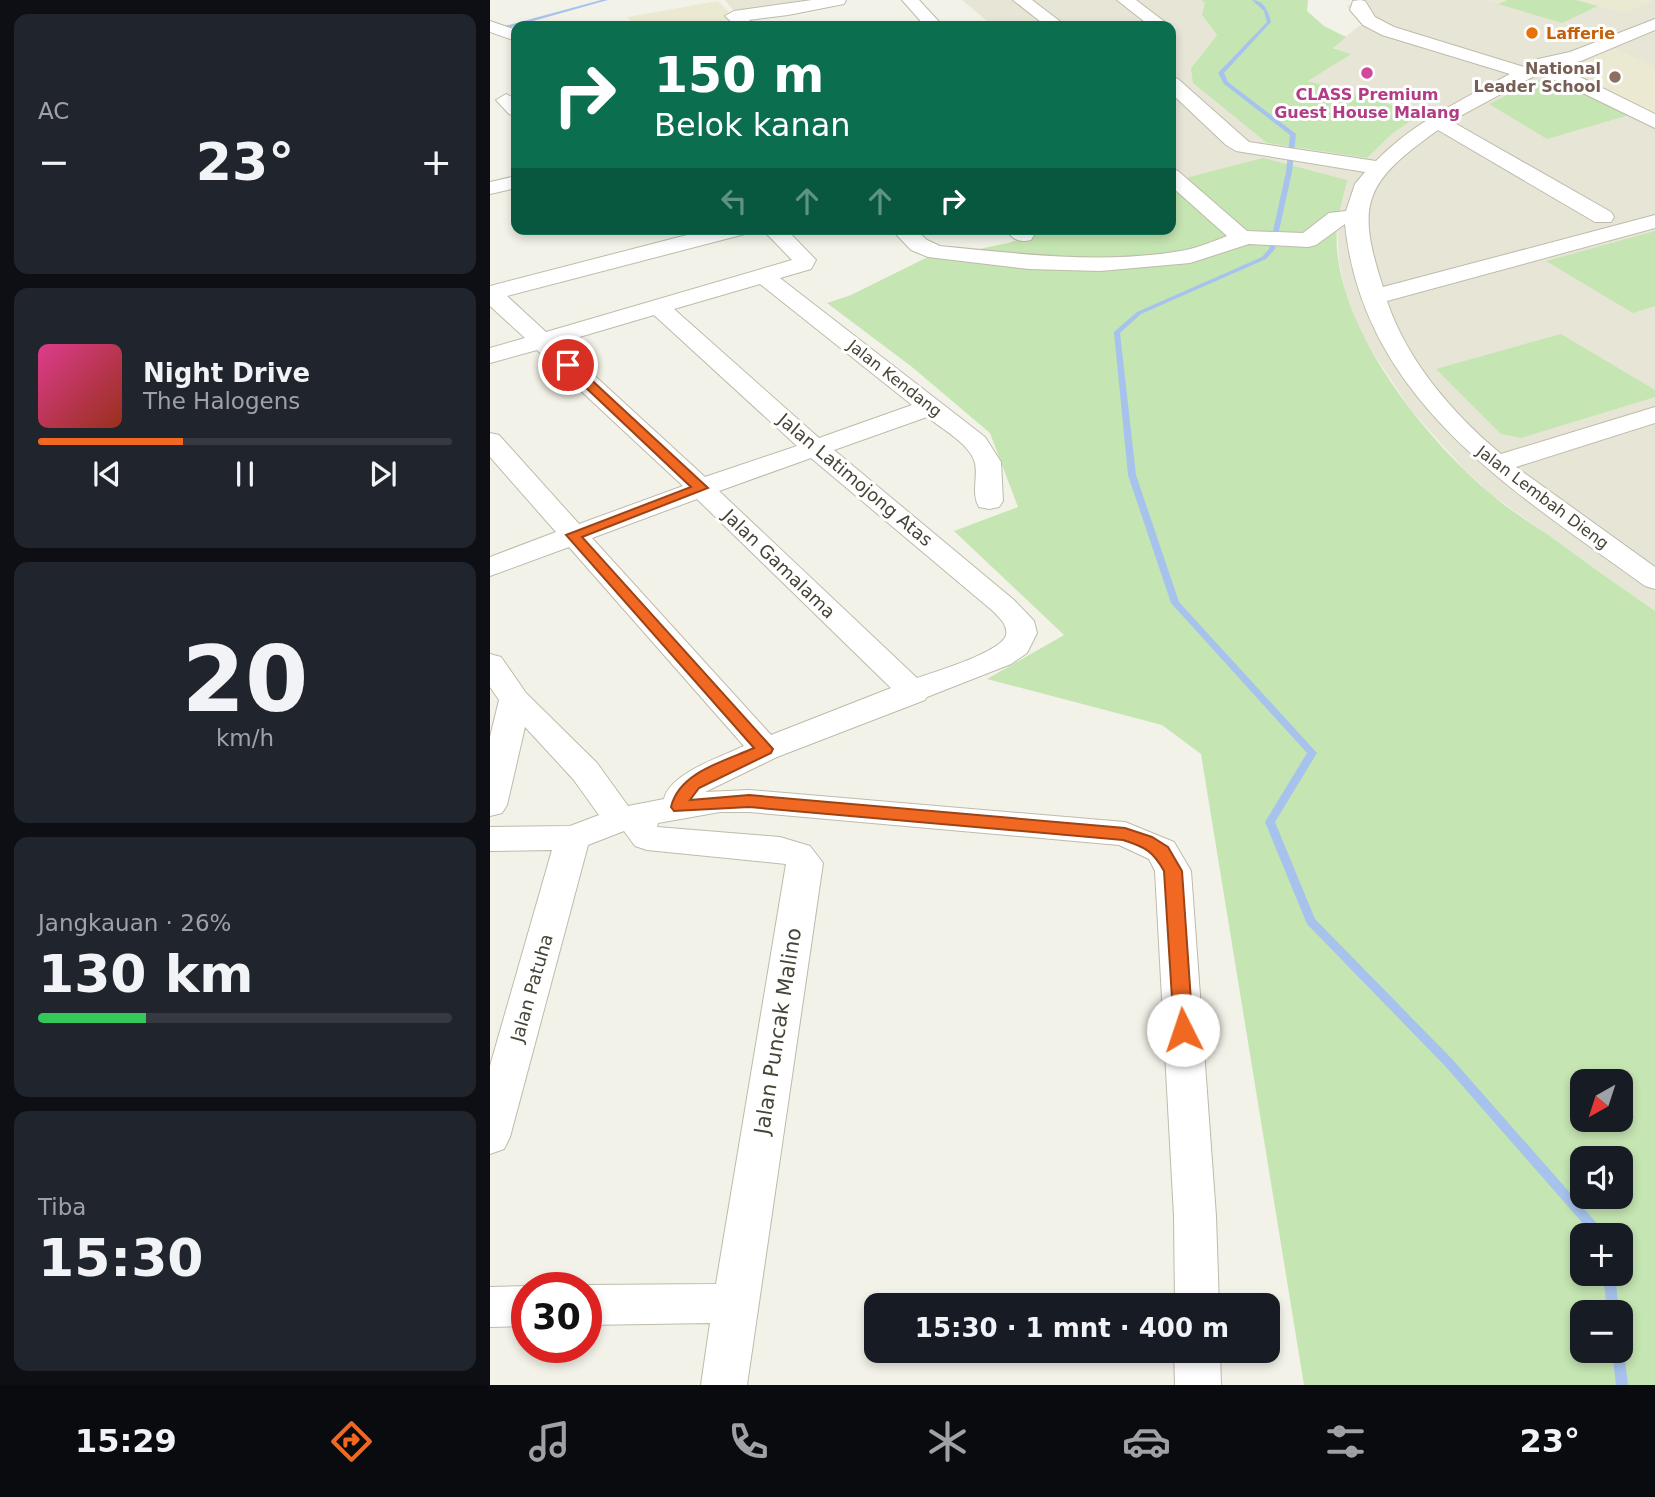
<!DOCTYPE html>
<html lang="id">
<meta charset="utf-8">
<style>
body{margin:0;font-family:"DejaVu Sans",sans-serif;background:#20242c;color:#f1f3f6;height:100vh;display:flex;flex-direction:column;font-size:26px;white-space:nowrap}
*{box-sizing:border-box;margin:0}
p{font-size:23px;color:#9ea1a6}
.icon{flex:none;width:38px;height:38px;fill:none;stroke:currentColor;stroke-width:2;stroke-linecap:round;stroke-linejoin:round}
.map{position:relative;flex:1;overflow:hidden}
.drawer{display:flex;flex-direction:column;gap:14px;padding:14px;background:#0d0f14;width:490px}
.drawer>*{flex:none}
.hud{position:absolute;left:21px;top:21px;width:665px;height:214px;border-radius:14px;box-shadow:0 4px 10px #0003;background:#0b6e4f;color:#fff;overflow:hidden}
.needle{width:46px;rotate:219deg}
.controls{position:absolute;left:1080px;top:1069px;display:grid;gap:14px}
.controls a{display:grid;place-items:center;width:63px;height:63px;border-radius:14px;background:#171b24;box-shadow:0 4px 10px #0003;font-size:35px}
.speed{position:absolute;left:21px;top:1272px;display:flex;gap:14px;font-size:35px;font-weight:700;text-align:center}
.speed>*{display:grid;place-content:center;width:91px;height:91px;border-radius:50%;background:#171b24;box-shadow:0 4px 10px #0003;line-height:1}
.speed .limit{border:10px solid #d22;background:#fff;color:#111}
.pin{position:absolute;display:grid;place-items:center;width:60px;height:60px;color:#fff;margin:-30px;border:4px solid #fff;border-radius:50%;box-shadow:0 2px 7px #0007}
.me{position:absolute;width:77px;margin:-38px;rotate:356deg;stroke-linejoin:round;filter:drop-shadow(0 0 5px #0008)}
.turn{display:flex;align-items:center;gap:24px;height:147px;padding:0 28px;font-size:32px}
.turn .icon{width:91px;height:91px;stroke-width:2.5}
.turn b{display:block;font-size:49px;line-height:60px}
.lanes{display:flex;align-items:center;height:66px;padding:0 28px;background:#0003;justify-content:center;gap:35px;direction:ltr}
.lanes .off{opacity:.35}
.big{font-size:52px;font-weight:600;line-height:1.1}
.drawer .card{flex:1;display:flex;flex-direction:column;justify-content:center;gap:10px;min-width:0;padding:0 24px;border-radius:14px;background:#20242c}
.drawer .dial{align-items:center;gap:0}
.dial b{font-size:91px;line-height:1}
.song{display:flex;align-items:center;gap:21px}
.cover{width:84px;height:84px;border-radius:10px;background:linear-gradient(135deg,hsl(330 70% 55%),hsl(10 70% 35%))}
.played{height:7px;border-radius:4px;background:linear-gradient(90deg,#f06822 35%,#363941 35%)}
.keys{display:flex;justify-content:space-around;direction:ltr}
.heat{display:flex;justify-content:space-between;align-items:center;font-size:38px;direction:ltr}
.charge{height:10px;border-radius:5px;background:linear-gradient(90deg,#34c759 26%,#363941 0)}
.trip{position:absolute;left:374px;top:1293px;width:416px;height:70px;border-radius:14px;background:#171b24;box-shadow:0 4px 10px #0003;font-weight:600;line-height:70px;text-align:center}
.tabs{display:flex;height:112px;justify-content:space-around;align-items:center;background:#090b0e;color:#9ea1a6}
.tabs .icon{width:49px;height:49px}
.tabs .current{color:#f06822}
.tabs b{font-size:32px;color:#f1f3f6}
main{display:flex;flex:1;min-height:0}
.map>svg:first-child{display:block}
.residential{fill:#e7e5d6}
.education{fill:#ece9d2}
.green{fill:#c5e5b2;fill-rule:evenodd}
.lines{fill:none;stroke-linecap:round;stroke-linejoin:round}
.stream{fill:#a7c3ed;fill-rule:evenodd}
.minor-casing{stroke:#bebbab;stroke-width:2}
.minor{fill:#fff;fill-rule:evenodd}
.route{fill:#f06822;stroke:#9c4416;stroke-width:2}
.food-dot{fill:#e8710a;stroke:#fff;stroke-width:2.5}
.hotel-dot{fill:#d1479c;stroke:#fff;stroke-width:2.5}
.education-dot{fill:#8d6e63;stroke:#fff;stroke-width:2.5}
.labels{text-anchor:middle;stroke-width:6;stroke-linejoin:round;paint-order:stroke}
.far-food-label{font-size:16px;font-weight:bold;fill:#c56008;stroke:#fff;text-anchor:start}
.far-education-label{font-size:16px;font-weight:bold;fill:#785e54;stroke:#fff;text-anchor:end}
.far-hotel-label{font-size:16px;font-weight:bold;fill:#b23c85;stroke:#fff}
.far-street-label{font-size:16px;fill:#464337;stroke:#fff}
.street-label{font-size:18px;fill:#464337;stroke:#fff}
.near-street-label{font-size:21px;fill:#464337;stroke:#fff}
</style>
<main>
<section class="drawer">
<div class="card"><p>AC</p>
<div class="heat"><a>−</a><b class="big">23°</b><a>+</a></div>
</div>
<div class="card">
<div class="song"><i class="cover"></i><div><b>Night Drive</b><p>The Halogens</p></div></div>
<div class="played"></div>
<div class="keys"><svg class="icon" aria-label="previous" viewBox="0 0 24 24"><path d="M18 5L8 12l10 7zM5 5v14"/></svg><svg class="icon" aria-label="pause" viewBox="0 0 24 24"><path d="M8 5v14M16 5v14"/></svg><svg class="icon" aria-label="next" viewBox="0 0 24 24"><path d="M6 5l10 7-10 7zM19 5v14"/></svg></div>
</div>
<div class="card dial"><b>20</b><p>km/h</p></div>
<div class="card"><p>Jangkauan · 26%</p><b class="big">130 km</b><div class="charge"></div></div>
<div class="card"><p>Tiba</p><b class="big">15:30</b></div>
</section>
<div class="map">
<svg width="1165" height="1385" viewBox="0 0 1165 1385">
<rect width="100%" height="100%" fill="#f3f2e8"/>
<g class="residential">
<path d="M235,0H342L247,15Z"/>
<path d="M472,0H711L716,3L712,15L727,35L701,68L777,143L877,158L902,134L932,113L818,81L860,54L842,47L872,24L857,6L870,0H1165V611L1002,495L974,469L921,410L872,336L856,295L849,262L847,224L692,179L681,171V26H503Z"/>
</g>
<g class="education">
<path d="M995,0H1164L1134,13L1108,6L1072,23Z"/>
<path d="M228,1L253,26H146L137,17Z"/>
<path d="M1120,46L1165,67V116L1067,68Z"/>
</g>
<g class="green">
<path d="M711,0H818L817,11L834,26L856,37L843,48L861,54L818,81L932,113L902,134L877,158L777,143L703,83L701,68L727,35L712,15L715,3Z"/>
<path d="M1018,0H1086L1108,6L1072,23L1008,4Z"/>
<path d="M1057,79L1075,83L1139,115L1057,139L999,104L1048,80Z"/>
<path d="M773,158L857,180C854,195 848,212 847,226C839,320 933,437 1001,494C1018,509 1038,521 1057,534C1093,560 1129,586 1165,611V1385H814L711,754L672,725L497,679L574,635L464,531L528,507L500,433L422,367L337,303L361,295L446,253L483,262L533,267L626,269L685,262L730,253L726,244C644,270 559,259 475,252L518,243L558,229H681V187L696,183L692,179ZM1092,1082H1130V1120H1092ZM1092,1158H1130V1197H1092ZM1092,1236H1130V1274H1092ZM1092,1312H1130V1351H1092Z"/>
<path d="M1165,231V306L1143,313L1056,261Z"/>
<path d="M1071,334L1165,390V397L1031,438L1011,434L946,369Z"/>
</g>
<g class="lines">
<g class="stream">
<path d="M111,0H118L0,33V30Z"/>
<path d="M762,0C774,0 779,12 781,22L734,73L738,82L806,134L802,172L785,249L776,259L651,314L630,333L646,475L689,602L827,753L785,822L825,919L963,1060L1118,1236H1104L955,1066L817,924L775,822L817,753L681,603L638,475L624,332L647,312L772,257L779,249L796,172L800,135L734,84L728,73L777,22L774,11Z"/>
<path d="M1113,1274H1125L1129,1312H1117Z"/>
<path d="M1130,1346L1134,1351L1138,1385H1126L1122,1351H1130Z"/>
</g>
<defs>
<g id="minor">
<path d="M322,0H356L354,4L298,15L259,20L265,26H246L235,16L244,11Z"/>
<path d="M412,0H429L453,26H435Z"/>
<path d="M523,0H542L576,26H556Z"/>
<path d="M627,0H646L680,26H660Z"/>
<path d="M870,0L875,1L885,17L904,27L1034,67L1048,59L1080,52L1165,19V30L1091,61L1063,67L1084,74L1165,114V128L1070,82L1048,74L961,121L1121,212L1124,217L1121,222H1105L948,130C875,182 865,202 893,287L1165,215V228L897,301C917,361 963,414 1011,454L1165,407V423L1026,467L1165,567V589L1155,586C1024,491 873,401 855,224L826,245L818,247L759,244L700,263L610,271L539,269L438,257L421,250L401,229H425L437,240L450,246C531,254 615,265 696,250C710,247 724,241 737,236L681,186V169L688,171L757,231L813,233L839,213L856,211L865,184L875,172L746,151L736,145L681,93V77L688,79L759,142L886,161C924,122 972,100 1020,74L892,35L873,25L860,10L863,1Z"/>
<path d="M0,21L26,30V41L0,32Z"/>
<path d="M16,94L26,99V116L19,114L6,100Z"/>
<path d="M26,176V188L0,194V182Z"/>
<path d="M220,229H258L255,234L17,296L56,332L302,260L272,229H296L326,260L321,269L290,278L495,437L511,462L513,501L509,507L499,509L489,507C481,494 488,478 485,463C480,444 452,429 437,417L344,450L524,600L544,621L547,633L537,653L521,664L437,697L435,700L287,757L215,792L259,790L635,822L684,842L701,871L726,1216L729,1306H685L684,1216L665,871L659,859L629,845L259,812H230L168,823L167,827L290,837L320,846L333,863L257,1385H211L220,1323L96,1325V1288H89L96,1285L226,1284L296,864L157,850L145,846L134,831L98,845L20,1137L14,1149L0,1154V1066L62,850L0,851V827L80,826L109,815L83,779L35,727L17,805L12,813L0,816V737L9,700L0,687V654L11,657L36,693L107,763L138,806L174,799C180,773 231,757 254,746L79,547L0,576V557L66,532L0,457V433L9,435L89,524L193,486L47,350L0,363V348L35,338L0,306V286ZM270,284L422,405L329,438L184,309ZM164,315L307,446L215,477L69,343ZM321,458L504,612C510,619 518,625 516,635C512,652 444,672 427,678L229,491ZM207,499L401,688L281,735L102,538Z"/>
<path d="M515,229H539L544,235L541,240C529,243 522,239 515,229Z"/>
<path d="M37,1286L41,1288H37V1326L0,1327V1287Z"/>
<path d="M684,1351H730L731,1385H685Z"/>
</g>
</defs>
<use href="#minor" class="minor-casing"/>
<use href="#minor" class="minor"/>
</g>
<path class="route" d="M78,361L82,362L218,488L92,537L283,749L281,753L209,788L200,800L259,795L635,828L662,837L678,847L692,871L703,1030L700,1036L693,1038L686,1036L684,1030L674,871C663,851 655,847 633,840L259,807L184,811L181,807C189,772 235,761 264,748L76,535L201,487L74,367V362Z"/>
<circle class="food-dot" cx="1042" cy="33" r="7"/>
<circle class="hotel-dot" cx="877" cy="73" r="7"/>
<circle class="education-dot" cx="1125" cy="77" r="7"/>
<g class="labels">
<g class="far-food-label">
<text x="1056" y="39">Lafferie</text>
</g>
<g class="far-education-label">
<text x="1111" y="74">National<tspan x="1111" dy="18">Leader School</tspan></text>
</g>
<g class="far-hotel-label">
<text x="877" y="100">CLASS Premium<tspan x="877" dy="18">Guest House Malang</tspan></text>
</g>
<g class="far-street-label">
<text transform="translate(405 378) rotate(38)" y="6">Jalan Kendang</text>
<text transform="translate(1053 497) rotate(37)" y="6">Jalan Lembah Dieng</text>
</g>
<g class="street-label">
<text transform="translate(365 480) rotate(40)" y="6">Jalan Latimojong Atas</text>
<text transform="translate(289 564) rotate(44)" y="6">Jalan Gamalama</text>
<text transform="translate(42 988) rotate(-74)" y="6">Jalan Patuha</text>
</g>
<g class="near-street-label">
<text transform="translate(288 1031) rotate(-81)" y="7">Jalan Puncak Malino</text>
</g>
</g>
</svg>
<div class="controls">
<a><svg class="needle" viewBox="-14 -14 28 28"><path d="M0-13l5 13h-10z" fill="#e53935"/><path d="M0 13l5-13h-10z" fill="#9ea1a6"/></svg></a>
<a><svg class="icon" aria-label="sound" viewBox="0 0 24 24"><path d="M4 9h4l5-4v14l-5-4H4zM17 9q2 3 0 6"/></svg></a>
<a>+</a>
<a>−</a>
</div>
<div class="speed"><div class="limit">30</div></div>
<div class="pin" style="left:78px;top:365px;background:#d93025"><svg class="icon" aria-label="arrive" viewBox="0 0 24 24"><path d="M6 21V4h12l-3 4 3 4H6"/></svg></div>
<svg class="me" style="left:693px;top:1030px" viewBox="-20 -20 40 40"><circle r="19" fill="#fff"/><path d="M0-13L10 11 0 6-10 11z" fill="#f06822"/></svg>
<div class="trip">15:30 · 1 mnt · 400 m</div>
<div class="hud">
<div class="turn"><svg class="icon" aria-label="right" viewBox="0 0 24 24"><path d="M7 20v-9h11M14 6l5 5-5 5"/></svg><div><b>150 m</b>Belok kanan</div></div>
<div class="lanes"><svg class="icon off" aria-label="left" viewBox="0 0 24 24"><path d="M17 20v-9H6M10 6l-5 5 5 5"/></svg><svg class="icon off" aria-label="ahead" viewBox="0 0 24 24"><path d="M12 20V5M6 11l6-6 6 6"/></svg><svg class="icon off" aria-label="ahead" viewBox="0 0 24 24"><path d="M12 20V5M6 11l6-6 6 6"/></svg><svg class="icon" aria-label="right" viewBox="0 0 24 24"><path d="M7 20v-9h11M14 6l5 5-5 5"/></svg></div>
</div>
</div>
</main>
<nav class="tabs">
<b>15:29</b>
<svg class="icon current" aria-label="directions" viewBox="0 0 24 24"><path d="M12 3l9 9-9 9-9-9zM9 14v-3h6M13 9l2 2-2 2"/></svg>
<svg class="icon" aria-label="music" viewBox="0 0 24 24"><path d="M9 18V5l10-2v13"/><circle cx="6" cy="18" r="3"/><circle cx="16" cy="16" r="3"/></svg>
<svg class="icon" aria-label="phone" viewBox="0 0 24 24"><path d="M5 4h4l2 5-3 2q2 4 5 5l2-3 5 2v4C11 20 4 13 5 4z"/></svg>
<svg class="icon" aria-label="climate" viewBox="0 0 24 24"><path d="M12 3v18M4 7l16 10M4 17L20 7"/></svg>
<svg class="icon" aria-label="car" viewBox="0 0 24 24"><path d="M5 17H2v-5l4-1 3-4h7l3 4 3 1v5h-3M9 17h6M6 11h13"/><circle cx="7" cy="17" r="2"/><circle cx="17" cy="17" r="2"/></svg>
<svg class="icon" aria-label="filters" viewBox="0 0 24 24"><path d="M4 7h16M4 17h16"/><circle cx="9" cy="7" r="2"/><circle cx="15" cy="17" r="2"/></svg>
<b>23°</b>
</nav>
